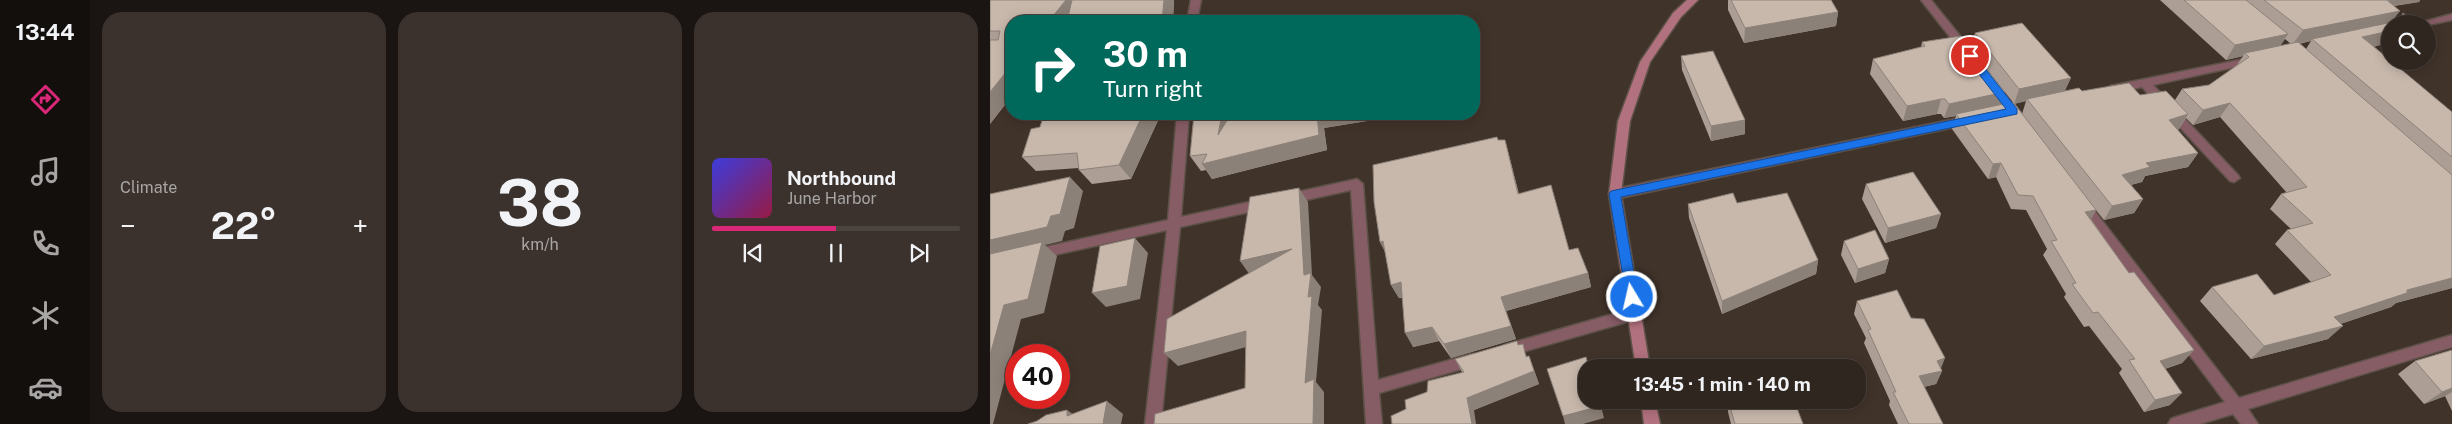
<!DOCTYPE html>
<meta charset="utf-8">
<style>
body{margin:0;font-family:"Public Sans",sans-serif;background:#3c322d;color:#f1f3f6;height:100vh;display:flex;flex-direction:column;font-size:19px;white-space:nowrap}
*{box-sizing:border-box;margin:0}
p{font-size:16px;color:#a8a5a5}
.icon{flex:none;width:28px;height:28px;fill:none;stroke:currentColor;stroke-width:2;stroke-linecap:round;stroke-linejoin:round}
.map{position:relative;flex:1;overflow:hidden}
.side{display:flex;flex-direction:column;gap:12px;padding:12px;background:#1a1512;width:900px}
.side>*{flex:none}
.hud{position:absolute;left:15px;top:15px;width:475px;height:105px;border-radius:20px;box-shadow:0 2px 12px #0003,0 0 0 1px #4b433e;background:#00695c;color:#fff;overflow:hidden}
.controls{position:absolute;left:1391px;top:15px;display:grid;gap:10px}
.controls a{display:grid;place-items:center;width:55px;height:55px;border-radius:50%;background:#302620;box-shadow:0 2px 12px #0003,0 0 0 1px #4b433e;font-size:25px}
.speed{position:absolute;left:15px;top:344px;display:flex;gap:10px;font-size:25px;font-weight:700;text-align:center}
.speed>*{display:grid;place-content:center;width:65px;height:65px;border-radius:50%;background:#302620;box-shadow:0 2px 12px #0003,0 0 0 1px #4b433e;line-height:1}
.speed .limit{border:8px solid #d22;background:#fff;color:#111}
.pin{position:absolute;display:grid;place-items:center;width:42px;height:42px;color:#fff;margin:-21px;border:2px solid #fff;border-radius:50%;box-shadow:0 1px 5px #0007}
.me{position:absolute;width:55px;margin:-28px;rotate:351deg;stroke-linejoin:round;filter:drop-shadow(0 0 4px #0008)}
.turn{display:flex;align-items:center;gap:18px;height:105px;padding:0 15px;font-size:22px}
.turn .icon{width:65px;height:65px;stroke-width:2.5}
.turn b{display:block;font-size:35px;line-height:42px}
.big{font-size:38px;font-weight:700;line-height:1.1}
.side .card{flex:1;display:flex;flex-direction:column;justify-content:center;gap:8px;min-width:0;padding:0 18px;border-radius:20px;background:#3c322d}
.side .dial{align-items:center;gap:0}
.dial b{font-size:65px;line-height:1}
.song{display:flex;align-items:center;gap:15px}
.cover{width:60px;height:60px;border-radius:8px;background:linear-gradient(135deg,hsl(240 70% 55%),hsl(340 70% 35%))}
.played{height:5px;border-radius:2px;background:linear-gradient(90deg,#db2777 50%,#4b433e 50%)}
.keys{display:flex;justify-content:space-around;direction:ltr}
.heat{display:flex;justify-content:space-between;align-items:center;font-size:28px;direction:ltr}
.side .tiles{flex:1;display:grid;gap:12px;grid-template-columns:repeat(3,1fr)}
.trip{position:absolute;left:588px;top:359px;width:288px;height:50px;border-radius:20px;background:#302620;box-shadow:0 2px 12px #0003,0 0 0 1px #4b433e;font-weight:700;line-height:50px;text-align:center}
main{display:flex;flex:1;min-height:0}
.tabs{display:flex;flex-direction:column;width:90px;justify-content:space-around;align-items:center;background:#130f0d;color:#a8a5a5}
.tabs .icon{width:35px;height:35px}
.tabs .selected{color:#db2777}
.tabs b{font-size:22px;color:#f1f3f6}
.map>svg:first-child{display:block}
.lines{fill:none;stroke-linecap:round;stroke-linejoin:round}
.street-casing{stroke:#5d5148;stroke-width:3}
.secondary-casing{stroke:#5d5148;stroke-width:3}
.street{fill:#865c65;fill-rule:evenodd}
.secondary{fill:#b2717e;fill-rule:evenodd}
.wall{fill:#ac9e94;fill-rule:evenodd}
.shaded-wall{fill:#8c8178}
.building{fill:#c8b8ac;stroke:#8c8178}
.route{fill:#1a73e8;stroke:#114b97}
</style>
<main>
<nav class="tabs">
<b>13:44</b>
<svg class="icon selected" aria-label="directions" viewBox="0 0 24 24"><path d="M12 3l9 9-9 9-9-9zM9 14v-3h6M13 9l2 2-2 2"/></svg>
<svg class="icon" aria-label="music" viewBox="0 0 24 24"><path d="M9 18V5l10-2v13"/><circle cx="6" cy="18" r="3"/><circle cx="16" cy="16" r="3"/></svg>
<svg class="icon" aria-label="phone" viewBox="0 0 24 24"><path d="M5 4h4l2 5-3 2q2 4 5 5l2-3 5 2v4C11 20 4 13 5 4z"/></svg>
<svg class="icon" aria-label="climate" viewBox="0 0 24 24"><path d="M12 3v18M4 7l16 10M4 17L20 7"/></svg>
<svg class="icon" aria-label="car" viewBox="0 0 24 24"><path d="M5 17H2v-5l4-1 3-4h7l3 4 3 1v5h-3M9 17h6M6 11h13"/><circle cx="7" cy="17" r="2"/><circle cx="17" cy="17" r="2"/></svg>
</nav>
<section class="side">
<div class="tiles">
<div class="card"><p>Climate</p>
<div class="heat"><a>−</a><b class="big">22°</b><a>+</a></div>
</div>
<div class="card dial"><b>38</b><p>km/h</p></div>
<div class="card">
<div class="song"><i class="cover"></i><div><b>Northbound</b><p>June Harbor</p></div></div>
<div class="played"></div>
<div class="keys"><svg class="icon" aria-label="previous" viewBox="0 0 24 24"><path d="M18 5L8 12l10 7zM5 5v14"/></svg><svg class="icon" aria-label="pause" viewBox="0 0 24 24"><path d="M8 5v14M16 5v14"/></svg><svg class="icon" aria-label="next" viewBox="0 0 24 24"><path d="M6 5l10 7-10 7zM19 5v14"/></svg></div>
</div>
</div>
</section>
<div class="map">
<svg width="1462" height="424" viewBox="0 0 1462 424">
<rect width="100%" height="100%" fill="#40332a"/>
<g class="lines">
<defs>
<g id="street">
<path d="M201,0H211L207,21H197Z"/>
<path d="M931,0H941L979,47V51H971Z"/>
<path d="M1370,0H1381L1412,24H1400Z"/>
<path d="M1462,14V20L1438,25V24H1425Z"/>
<path d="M1264,57L1269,60L1268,62L1163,85L1248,175L1250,178L1244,182L1240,181L1152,87L1124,93L1119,89L1120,86Z"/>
<path d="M1002,81L1006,82L1031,113L1033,116L1031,119H1023L998,88L997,85Z"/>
<path d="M187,114H199L191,217L273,199L279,204L273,209L190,227L171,424H155L177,230L46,259L41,258L39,254L41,250L46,249L178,220Z"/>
<path d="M980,116L984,117L986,120L984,123L625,199L619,194L625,189Z"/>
<path d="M367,179L373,184L388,380L482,354L487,355L489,360L487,365L482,366L389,393L392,424H376L361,190L298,204L292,199L298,194Z"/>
<path d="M1093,199L1097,201L1249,398L1462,335V347L1258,409L1268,424H1251L1243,414L1210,424H1178L1181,419L1186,417L1235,402L1089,207L1087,204Z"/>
<path d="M644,308L649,310L651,314L649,318L644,320L518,356L513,354L511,350L513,346L518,344Z"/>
</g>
<g id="secondary">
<path d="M697,0H708L691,17L660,62L640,121L631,194L660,368H646L619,194L628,121L650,62L683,13Z"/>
<path d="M651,400H665L670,424H654Z"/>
</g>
</defs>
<use href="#street" class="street-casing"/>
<use href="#secondary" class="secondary-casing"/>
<use href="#street" class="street"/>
<use href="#secondary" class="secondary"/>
</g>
<g class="wall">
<path d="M0,0H184L183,21H21V97L0,124Z"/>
<path d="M738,0H841L848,12L846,26L754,43L738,10Z"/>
<path d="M1170,0H1430L1429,2L1404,6L1401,22L1407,21L1413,13L1427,24L1384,47L1462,112V288L1406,303L1401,307L1350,324L1338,339L1261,359L1210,301L1222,287L1284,295L1321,282L1285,244L1297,230L1301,229L1280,209L1291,194L1297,193L1230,117L1203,125L1196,118L1189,129L1188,130L1208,153L1198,167L1155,176L1152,182L1141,185L1153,199L1144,213L1114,220L1106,210L1101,219L1139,273L1204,350L1192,363L1175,369L1180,405L1154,412L1129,373L1132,369L1099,326L1094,327L1074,297L1076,294L1053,255L1057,249L1036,210L1021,209L1006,177L998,179L962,129L966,116L954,118L951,114H947L913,121L880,74L883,59L931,47L932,42L980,47L985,33L1075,91H1092L1150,95L1185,100L1192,89L1219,85L1247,65L1253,56L1236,60ZM1295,39L1301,44L1290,46ZM1321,41L1316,49L1309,44ZM1015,92L1023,102L1010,105ZM1036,101L1032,114L1024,104Z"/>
<path d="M691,56L755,120V134L721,141L692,70Z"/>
<path d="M54,114H171L141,179L102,184L89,170V168L46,171L32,157L50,127Z"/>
<path d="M204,114L383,120L334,128L337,150L222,179L216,170L211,171L200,156Z"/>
<path d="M508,140H515L529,194L579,250L598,273L601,287L516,311L526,339L461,358L449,341L423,347L412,298H409L401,285L395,251L390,242Z"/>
<path d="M876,184L951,214L946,228L895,243L872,199Z"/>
<path d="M747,203L828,260L826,274L732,314L699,218L698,204Z"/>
<path d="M854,241L899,259L895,273L865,283L851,255Z"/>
<path d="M867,301L921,318L952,371L946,384L934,387L953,424H908L899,405L900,401L874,343L876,338L864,314Z"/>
<path d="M528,345L537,356H539L549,384L484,410L416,409L437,392L472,372L465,359Z"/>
<path d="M1462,350V411L1455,396L1434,404L1408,374L1425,361Z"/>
<path d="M738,400L813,424H741L738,412Z"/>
</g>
<g class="shaded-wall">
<path d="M76,0H98L82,21H59Z"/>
<path d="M174,0H184L183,21H172Z"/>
<path d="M1399,0H1430L1429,2L1394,7Z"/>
<path d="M1410,11L1399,25L1322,39L1321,41L1302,45L1313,30Z"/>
<path d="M848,12L846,26L754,43L755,28Z"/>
<path d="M1400,31V43L1361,52L1372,37Z"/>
<path d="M1298,34L1288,49L1255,53L1253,56L1236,60L1245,45Z"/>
<path d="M21,66V97L0,124V92Z"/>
<path d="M1081,78L1074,93L1037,99L1036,101L1024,104L1029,89Z"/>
<path d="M1015,92L1010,107L966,114V116L954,118L959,104Z"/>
<path d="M951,99L947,114L913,121L917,106Z"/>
<path d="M1240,103L1230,117L1203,125L1213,110Z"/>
<path d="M153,114H171L141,179L129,165Z"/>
<path d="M232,114H244L228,135Z"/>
<path d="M327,114H383V120L334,128L337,150L222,179L212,164Z"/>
<path d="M1198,114L1189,129L1170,135L1179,120Z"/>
<path d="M755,120V134L721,141V126Z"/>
<path d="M515,140L519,155L532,208L528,194Z"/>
<path d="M1208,153L1198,167L1155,176L1152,182L1124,189L1132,175L1156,163Z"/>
<path d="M1011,163L1006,177L998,179L1003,164Z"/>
<path d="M80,177L93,191L84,228L75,231L72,241L55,245L67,256L54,313L31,319L3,424H0V240L61,216Z"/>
<path d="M309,188L318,202L322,275L331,287L328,305L332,310L326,382L334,392V424H323L315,383L318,297L314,275Z"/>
<path d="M1153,199L1144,213L1114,220L1122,206Z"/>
<path d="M1106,210L1098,224L1095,212Z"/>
<path d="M951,214L946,228L895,243L898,228Z"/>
<path d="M145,238L158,253L150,299L116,307L102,293Z"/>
<path d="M393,241L397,256L390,242Z"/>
<path d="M302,249L260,275L250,261Z"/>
<path d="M899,259L895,273L865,283L868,269Z"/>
<path d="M828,260L826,274L732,314V301Z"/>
<path d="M598,273L601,287L516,311L526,339L461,358L454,344L511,297Z"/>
<path d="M1462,278V288L1406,303L1401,307L1330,331L1344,317L1417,290Z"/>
<path d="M411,282L418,296L409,298L401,285Z"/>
<path d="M1353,326L1338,339L1261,359L1274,346Z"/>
<path d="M442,327L449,341L423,347L415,333Z"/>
<path d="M256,331L267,344L188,366L174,353Z"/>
<path d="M1204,350L1192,363L1159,374L1170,361Z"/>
<path d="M539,356L549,384L484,410L486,424H482L477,398Z"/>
<path d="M955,358L950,371H952L946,384L924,389L929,376L947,361Z"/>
<path d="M1462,388V392L1455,396L1434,404L1452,392Z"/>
<path d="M1192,393L1180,405L1154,412L1165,400Z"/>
<path d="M117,401L133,414L131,424H113Z"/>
<path d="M611,406L614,418L593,424H575L573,416Z"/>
<path d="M77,410L94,422L77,416Z"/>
</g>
<g class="building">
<path d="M0,0H76L59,21H21V66L0,92V40H8L10,31H0Z"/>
<path d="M82,0H174L172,21H77Z"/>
<path d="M741,0H841L848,12L755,28Z"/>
<path d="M1194,0H1256L1298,34L1245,45Z"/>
<path d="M1274,0H1397L1410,11L1313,30Z"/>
<path d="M1413,13L1427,24H1400V31L1372,37L1400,60V61H1401L1462,112V157L1322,39L1412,20Z"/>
<path d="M1032,23L1081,78L1029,89L985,33Z"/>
<path d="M971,36L1015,92L959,104L955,99H951L917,106L883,59L935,46L932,42Z"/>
<path d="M1308,42L1462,175V278L1417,290V293L1344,317L1353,326L1274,346L1222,287L1267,274L1284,295L1341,275L1297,230L1323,223L1291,194L1317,187L1240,103L1213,110L1192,89L1219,85L1259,57L1255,53Z"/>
<path d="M723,51L755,120L721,126L691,56Z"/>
<path d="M1139,83L1150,95L1176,91L1198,114L1179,120L1208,153L1156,163L1160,167L1132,175L1153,199L1122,206L1037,99L1089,88L1092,91Z"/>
<path d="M1023,102L1106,210L1095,212L1139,273L1144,272L1204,350L1170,361L1192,393L1165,400L1139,360L1145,359L1108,312L1103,313L1082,284L1086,283L1061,241L1067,240L1043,196L1028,195L1011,163L1003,164L966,114Z"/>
<path d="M54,114H153L129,165L89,170L87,153L32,157L41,129L50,127Z"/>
<path d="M204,114H232L228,135L241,114H327L329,135L212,164L217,154L200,156Z"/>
<path d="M507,137L508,140H515L528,194L561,185L579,250L588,248L598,273L511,297L521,326L454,344L442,327L415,333L411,282L401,285L393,241L390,242L384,202L383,165Z"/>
<path d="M923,172L951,214L898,228L876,184Z"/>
<path d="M80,177L70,214L61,216L57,227L0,240V194Z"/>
<path d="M309,188L314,275L321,273L318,297L322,296L315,383L324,379L323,424H164L165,414L255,388L256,331L174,353L177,319L302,249L250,261L260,197Z"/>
<path d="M743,193L747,203L797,193L828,260L732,301L698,204Z"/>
<path d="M885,230L899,259L868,269L854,241Z"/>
<path d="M145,238L137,286L102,293L110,246Z"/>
<path d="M52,242L38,299L14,305L0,355V254Z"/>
<path d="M907,290L921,318L934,319L955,358L947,361L952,371L929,376L953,424H919L903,392H906L878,330L881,329L867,301Z"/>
<path d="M527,341L528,345L533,344L536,357L539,356L544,371L477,398L482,424H402L401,416L416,409L415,400L437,392L438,381L474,372L465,359Z"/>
<path d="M1462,350V388L1452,392L1425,361Z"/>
<path d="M596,357L599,368H596V400H609L611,406L573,416L557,369Z"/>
<path d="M738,400H804L813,424H745Z"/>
<path d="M117,401L113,424H38L47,421L56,415L77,410V416Z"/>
</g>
<path class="route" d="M980,52L983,53L1027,109V114L631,197L648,297L646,300H637L619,194L621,191L1016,109L975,56Z"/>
</svg>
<div class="controls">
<a><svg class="icon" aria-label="search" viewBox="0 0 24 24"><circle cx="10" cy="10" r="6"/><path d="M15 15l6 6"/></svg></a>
</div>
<div class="speed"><div class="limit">40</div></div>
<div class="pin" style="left:980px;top:56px;background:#d93025"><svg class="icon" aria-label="arrive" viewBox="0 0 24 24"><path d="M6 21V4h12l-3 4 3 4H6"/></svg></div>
<svg class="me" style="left:642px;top:297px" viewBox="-20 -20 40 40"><circle r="17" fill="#1a73e8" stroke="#fff" stroke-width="3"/><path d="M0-11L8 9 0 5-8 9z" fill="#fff"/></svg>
<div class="trip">13:45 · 1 min · 140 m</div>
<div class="hud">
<div class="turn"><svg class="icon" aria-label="right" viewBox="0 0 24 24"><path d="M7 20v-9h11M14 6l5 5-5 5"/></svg><div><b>30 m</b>Turn right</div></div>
</div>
</div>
</main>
